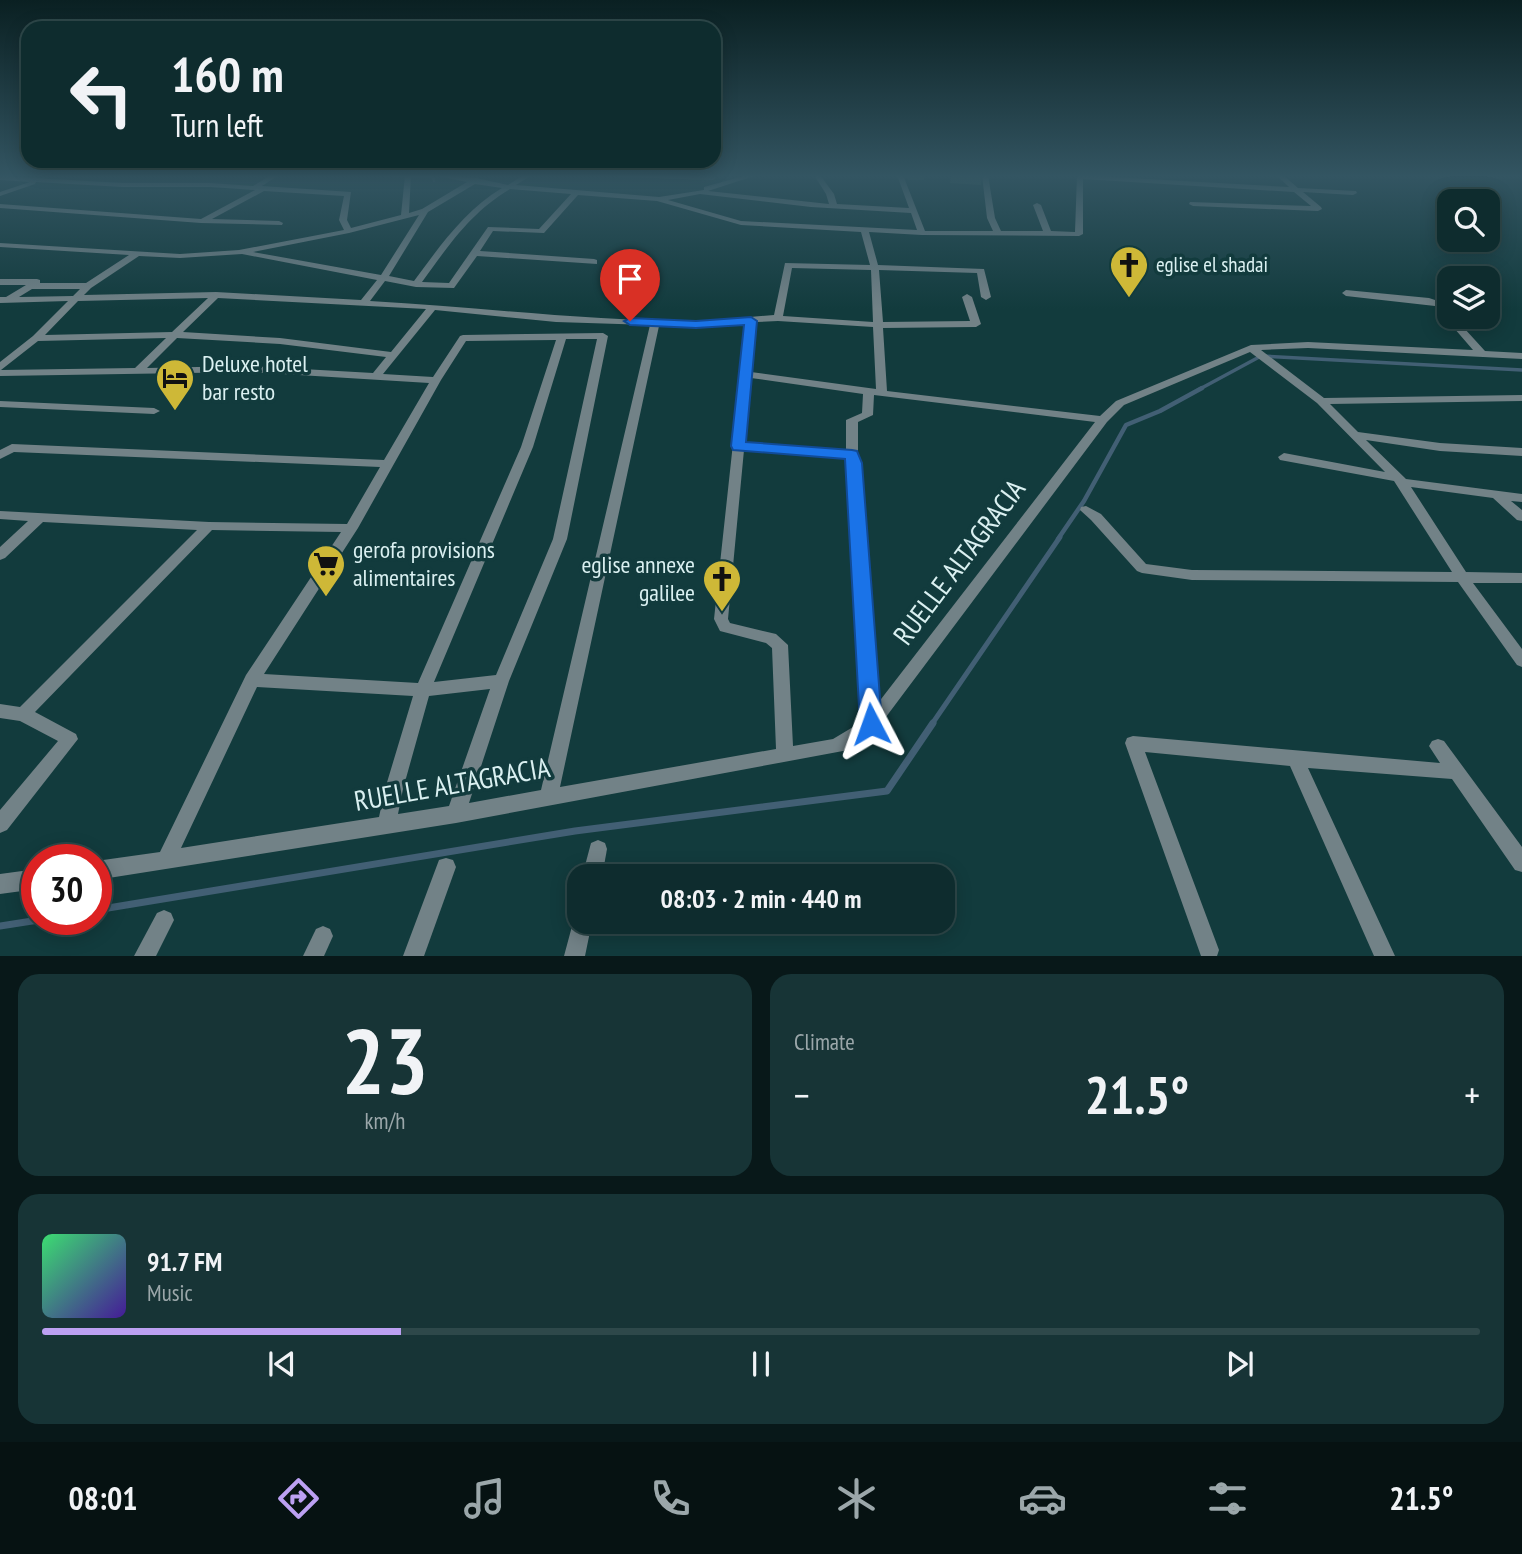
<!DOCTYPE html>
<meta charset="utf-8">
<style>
body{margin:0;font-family:"PT Sans Narrow",sans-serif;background:#173436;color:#f1f3f6;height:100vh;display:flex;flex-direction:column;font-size:26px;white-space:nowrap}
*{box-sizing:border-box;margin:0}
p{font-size:23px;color:#9ba7aa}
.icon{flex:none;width:38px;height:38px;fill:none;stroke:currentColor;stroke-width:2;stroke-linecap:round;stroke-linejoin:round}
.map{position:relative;height:956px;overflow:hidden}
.side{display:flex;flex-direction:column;gap:18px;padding:18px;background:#081819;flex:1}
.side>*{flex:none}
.banner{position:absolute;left:21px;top:21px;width:700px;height:147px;border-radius:21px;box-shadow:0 4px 18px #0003,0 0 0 2px #2e484a;background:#0e2c2e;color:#f1f3f6;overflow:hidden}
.tools{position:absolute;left:1437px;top:189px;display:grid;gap:14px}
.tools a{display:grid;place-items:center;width:63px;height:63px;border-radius:14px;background:#0e2c2e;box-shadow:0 4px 18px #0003,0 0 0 2px #2e484a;font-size:35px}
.speed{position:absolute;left:21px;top:844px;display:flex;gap:14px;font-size:35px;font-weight:700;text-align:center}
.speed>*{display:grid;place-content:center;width:91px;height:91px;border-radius:50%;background:#0e2c2e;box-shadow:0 4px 18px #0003,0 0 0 2px #2e484a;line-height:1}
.speed .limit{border:10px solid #d22;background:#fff;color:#111}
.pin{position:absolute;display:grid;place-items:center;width:60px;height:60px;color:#fff;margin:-72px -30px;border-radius:50% 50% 50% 0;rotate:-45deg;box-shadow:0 0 7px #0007}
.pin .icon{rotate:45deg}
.me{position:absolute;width:77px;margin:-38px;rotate:356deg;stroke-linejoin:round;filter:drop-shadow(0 0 5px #0008)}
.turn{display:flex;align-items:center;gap:24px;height:147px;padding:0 35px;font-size:32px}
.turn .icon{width:91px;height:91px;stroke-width:2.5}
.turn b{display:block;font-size:49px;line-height:60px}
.big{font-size:52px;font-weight:700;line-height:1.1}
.side .widget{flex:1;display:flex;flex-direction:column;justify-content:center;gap:10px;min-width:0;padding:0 24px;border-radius:21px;background:#173436}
.side .dial{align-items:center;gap:0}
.dial b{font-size:91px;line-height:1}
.song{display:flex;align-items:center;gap:21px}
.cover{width:84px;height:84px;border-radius:10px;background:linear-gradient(135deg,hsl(140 70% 55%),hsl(260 70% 35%))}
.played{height:7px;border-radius:4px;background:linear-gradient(90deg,#bca0f2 25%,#2e484a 25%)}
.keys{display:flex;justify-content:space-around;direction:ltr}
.heat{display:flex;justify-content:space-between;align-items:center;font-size:38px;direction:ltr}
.side .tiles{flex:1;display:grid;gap:18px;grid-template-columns:1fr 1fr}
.widget:last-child{grid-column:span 2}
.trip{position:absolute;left:567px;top:864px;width:388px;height:70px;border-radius:21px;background:#0e2c2e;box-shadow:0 4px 18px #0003,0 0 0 2px #2e484a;font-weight:700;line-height:70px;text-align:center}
.menu{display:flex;height:112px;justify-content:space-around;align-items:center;background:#061212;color:#9ba7aa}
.menu .icon{width:49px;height:49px}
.menu .current{color:#bca0f2}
.menu b{font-size:32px;color:#f1f3f6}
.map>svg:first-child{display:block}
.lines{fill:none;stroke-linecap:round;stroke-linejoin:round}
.stream-far4{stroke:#425f74;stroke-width:2.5}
.stream-far3{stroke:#425f74;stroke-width:3.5}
.stream-far2{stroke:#425f74;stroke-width:4.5}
.stream-far1{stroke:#425f74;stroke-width:5}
.stream{stroke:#425f74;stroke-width:7}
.minor{fill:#728287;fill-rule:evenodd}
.wall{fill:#3a5e57}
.route{fill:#1a73e8;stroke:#114b97;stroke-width:2}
.labels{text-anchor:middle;stroke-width:7;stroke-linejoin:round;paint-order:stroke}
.far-poi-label{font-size:21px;fill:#daf0f1;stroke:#123b3d;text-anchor:start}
.poi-label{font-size:24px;fill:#daf0f1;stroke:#123b3d;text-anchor:start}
.near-street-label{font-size:28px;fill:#daf0f1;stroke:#123b3d}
</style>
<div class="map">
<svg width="1522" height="956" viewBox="0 0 1522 956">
<rect width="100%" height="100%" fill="#123b3d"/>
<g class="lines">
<path class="stream-far4" d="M385,175L433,177L434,181"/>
<path class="stream-far3" d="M1198,390L1261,356L1522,370"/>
<path class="stream-far2" d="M1058,539L1084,501L1126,425L1160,411L1202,388"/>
<path class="stream-far1" d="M932,724L1060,537"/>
<g class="stream">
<path d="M96,910L575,831L887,791L933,723"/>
<path d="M0,926L45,919"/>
</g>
<g class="minor">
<path d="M271,175H279L262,186L351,192L347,220L351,228L401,215L405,175H411L409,213L422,209L467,182L432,175L476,178L508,185L524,175H532L516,185L659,197L704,190V187L747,175H757L708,191L829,204L826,194L814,175H820L834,194L837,204L909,208L897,175H903L925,231H993L987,218L982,175H988L995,218L1001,231H1043L1033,205L1037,203L1041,205L1051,231L1075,232L1077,175L1289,187L1276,175H1283L1298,188L1356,191L1357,193L1353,195L1303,192L1321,207L1322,209L1318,211L1193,206L1189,204L1190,202L1311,206L1294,192L1083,179V234L1079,236L922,235L869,232L878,265L984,269L991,297L986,300L981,297L977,273L879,270L883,322L970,321L962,297L967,294L972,297L981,324L976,327L883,328L887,391L1100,416L1116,401L1251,345L1308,342L1473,350L1435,306L1346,296L1342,293L1346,290L1429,298L1441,302L1449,311V317H1454L1485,351L1522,353V359L1308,348L1261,350L1324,398L1522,395V401L1330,404L1358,432L1440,443L1522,448V456L1440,451L1366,440L1406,479L1522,494V502L1511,501L1522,510V521L1517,520L1493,498L1411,487L1466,572L1522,573V583H1473L1522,649V667L1517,665L1458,582L1192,580L1142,573L1137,571L1091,520L1080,510L1081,507L1086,506L1101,514L1146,564L1192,570L1452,572L1394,481L1280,460L1278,457L1284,453L1385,472L1317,403L1250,352L1124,405L1107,422L877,729L843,751L456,823L96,880V861L160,852L246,675L341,532L212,530L35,712L76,734L78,739L7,830L0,833V810L58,741L20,721L0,718V704L20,707L197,530L43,522L5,558L0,560V547L28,521L0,519V511L209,522L347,524L380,467L14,452L0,459V450L12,444L384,460L429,383L249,372L0,376V362L33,336L68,301L0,303V297H6L26,285H0V279H37L40,280V283H86L129,255L0,247V243L180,254L239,250L344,230L339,220L344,196L264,191L212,219L279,221L283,223L282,225L201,223L0,208V204L201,219L255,190L210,187H123L36,182L35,184L0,196V192L30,182L0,180V176L123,183H210L253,186ZM475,184L502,188C464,211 440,246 414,281L389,276L428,212ZM510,189L571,194L539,229L488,227L449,283L422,282C449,245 470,213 510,189ZM700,194L811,207L911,213L917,230L741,221L668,200ZM578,195L657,201L741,225L861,232L870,265L785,263L774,315C747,317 721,321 694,321C586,321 478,307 370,301L385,281L416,287L454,288L477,256L597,264V260L594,259L480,251L493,231L544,233ZM419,215L381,275L253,252L349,233ZM242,254L377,280L361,300L216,292L84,295L91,288L139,256L180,258ZM792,268L871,270L873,322L783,316ZM32,289H80L73,296L19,297ZM208,298L172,332L45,335L78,301ZM218,298L426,309L391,352L280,338L183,332ZM435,310L556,322L650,325L541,790L469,803L509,681L567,539L608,336L603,333L463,335L460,336L433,377L383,374ZM778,321L873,327L876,389L751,372L756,322ZM746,323L714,619L720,631L766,643L772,648L776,749L560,787L659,326L696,327ZM166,338L135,368L1,370L38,341ZM177,338L280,344L386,357L373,373L249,366L147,368ZM566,339H597L553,539L496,675L434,682L533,447ZM556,340L521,447L418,683L264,674L358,528L441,380L466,341ZM751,378L863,394L862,413L846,420V451L745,443ZM874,395L1095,422L878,703L861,463L858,455V422L873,415ZM744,450L847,458L849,463L863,721L833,739L793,746L788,645L776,634L730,623L728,619ZM257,687L413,696L385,789L379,817L181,848ZM490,689L449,806L398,814L403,789L429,696Z"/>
<path d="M616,175L713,176L716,178L713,180L619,177Z"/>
<path d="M0,401L154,408L160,411L154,414L0,407Z"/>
<path d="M1133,736L1440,763L1429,746L1432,741L1438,739L1444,741L1522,847V872L1515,870L1452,779L1308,768L1395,956H1374L1290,766L1145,752L1219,950L1217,956H1201L1125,743L1127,738Z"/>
<path d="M598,840L605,843L607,849L602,877H582L591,843Z"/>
<path d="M446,858L453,860L456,867L424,956H403L439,860Z"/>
<path d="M37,869V889L0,894V874Z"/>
<path d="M164,910L171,913L174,920L156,956H134L157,913Z"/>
<path d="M579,913V922H592L585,956H564L575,915Z"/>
<path d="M323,926L330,929L333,936L324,956H303L316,929Z"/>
</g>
</g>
<g class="wall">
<path d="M905,175H925L924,180H908Z"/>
<path d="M951,175H982L981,185L950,183Z"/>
</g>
<linearGradient id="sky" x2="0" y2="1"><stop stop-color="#0a2022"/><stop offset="0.57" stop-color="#335562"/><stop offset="1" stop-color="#335562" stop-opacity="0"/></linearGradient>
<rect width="1522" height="309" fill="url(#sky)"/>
<path class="route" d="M751,317L757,321L746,442L852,450L857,451L862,463L882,724L879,731L871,733L863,731L860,724L845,459L733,450L731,446L744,325L696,328L630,325L624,321L630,318L696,321Z"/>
<defs>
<symbol id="church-pin" viewBox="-11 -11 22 30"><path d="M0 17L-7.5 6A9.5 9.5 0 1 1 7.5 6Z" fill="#ceb837" stroke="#123b3d"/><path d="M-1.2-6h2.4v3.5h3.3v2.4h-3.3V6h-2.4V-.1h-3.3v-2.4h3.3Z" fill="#111"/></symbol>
<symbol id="hotel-pin" viewBox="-11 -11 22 30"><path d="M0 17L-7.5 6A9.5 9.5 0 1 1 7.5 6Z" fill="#ceb837" stroke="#123b3d"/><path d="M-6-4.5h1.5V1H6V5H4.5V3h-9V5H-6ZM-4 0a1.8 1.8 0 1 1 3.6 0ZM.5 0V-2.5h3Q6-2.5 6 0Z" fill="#111"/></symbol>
<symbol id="supermarket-pin" viewBox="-11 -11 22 30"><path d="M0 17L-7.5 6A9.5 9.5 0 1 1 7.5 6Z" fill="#ceb837" stroke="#123b3d"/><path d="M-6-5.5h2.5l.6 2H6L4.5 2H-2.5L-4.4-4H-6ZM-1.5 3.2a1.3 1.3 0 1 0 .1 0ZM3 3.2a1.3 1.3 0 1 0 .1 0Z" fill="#111"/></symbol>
</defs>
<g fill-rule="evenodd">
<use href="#church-pin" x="1107" y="243" width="44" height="60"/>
<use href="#hotel-pin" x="153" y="356" width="44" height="60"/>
<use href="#supermarket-pin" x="304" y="542" width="44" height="60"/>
<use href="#church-pin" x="700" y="557" width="44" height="60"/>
</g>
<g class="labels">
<g class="far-poi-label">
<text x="1156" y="272">eglise el shadai</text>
</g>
<g class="poi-label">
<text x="202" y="372">Deluxe hotel<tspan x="202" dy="28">bar resto</tspan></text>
<text x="353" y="558">gerofa provisions<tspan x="353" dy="28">alimentaires</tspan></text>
<text x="695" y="573" text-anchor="end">eglise annexe<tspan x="695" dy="28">galilee</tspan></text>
</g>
<g class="near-street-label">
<text transform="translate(959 562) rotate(-53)" y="10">RUELLE ALTAGRACIA</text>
<text transform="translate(452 784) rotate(-10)" y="10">RUELLE ALTAGRACIA</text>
</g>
</g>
</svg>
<div class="tools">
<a><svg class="icon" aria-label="search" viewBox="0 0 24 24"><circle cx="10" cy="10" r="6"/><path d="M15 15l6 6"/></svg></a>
<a><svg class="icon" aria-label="layers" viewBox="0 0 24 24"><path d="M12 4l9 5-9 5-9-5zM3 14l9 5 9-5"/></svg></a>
</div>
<div class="speed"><div class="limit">30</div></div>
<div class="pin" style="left:630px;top:321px;background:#d93025"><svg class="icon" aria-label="arrive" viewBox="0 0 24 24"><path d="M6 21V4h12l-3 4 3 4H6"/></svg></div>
<svg class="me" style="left:871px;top:724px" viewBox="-20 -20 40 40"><path d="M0-17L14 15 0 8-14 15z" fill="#1a73e8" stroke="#fff" stroke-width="4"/></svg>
<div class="trip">08:03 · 2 min · 440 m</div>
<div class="banner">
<div class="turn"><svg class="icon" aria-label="left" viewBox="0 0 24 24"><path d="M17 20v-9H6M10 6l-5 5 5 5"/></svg><div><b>160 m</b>Turn left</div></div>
</div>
</div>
<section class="side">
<div class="tiles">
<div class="widget dial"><b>23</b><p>km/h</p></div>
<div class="widget"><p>Climate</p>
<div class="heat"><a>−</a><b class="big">21.5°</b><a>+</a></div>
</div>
<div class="widget">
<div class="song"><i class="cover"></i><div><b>91.7 FM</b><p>Music</p></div></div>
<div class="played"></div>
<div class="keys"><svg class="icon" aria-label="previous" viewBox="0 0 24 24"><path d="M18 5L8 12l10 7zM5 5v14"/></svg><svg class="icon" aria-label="pause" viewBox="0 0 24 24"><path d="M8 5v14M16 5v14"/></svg><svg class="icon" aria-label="next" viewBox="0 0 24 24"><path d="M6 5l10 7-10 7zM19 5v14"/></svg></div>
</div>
</div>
</section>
<nav class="menu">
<b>08:01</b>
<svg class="icon current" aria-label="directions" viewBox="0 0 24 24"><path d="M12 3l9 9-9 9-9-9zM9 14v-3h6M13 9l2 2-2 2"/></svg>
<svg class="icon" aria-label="music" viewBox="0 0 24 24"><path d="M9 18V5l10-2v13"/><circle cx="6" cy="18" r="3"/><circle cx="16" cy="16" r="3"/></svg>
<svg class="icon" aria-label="phone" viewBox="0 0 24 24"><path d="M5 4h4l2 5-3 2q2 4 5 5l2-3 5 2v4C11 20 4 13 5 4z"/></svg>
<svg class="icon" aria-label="climate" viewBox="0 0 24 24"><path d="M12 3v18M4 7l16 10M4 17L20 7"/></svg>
<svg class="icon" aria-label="car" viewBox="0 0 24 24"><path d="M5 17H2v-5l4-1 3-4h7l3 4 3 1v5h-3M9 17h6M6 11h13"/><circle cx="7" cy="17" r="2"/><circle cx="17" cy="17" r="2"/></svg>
<svg class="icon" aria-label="filters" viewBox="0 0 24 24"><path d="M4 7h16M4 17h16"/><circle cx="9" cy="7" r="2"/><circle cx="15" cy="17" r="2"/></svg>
<b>21.5°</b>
</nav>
